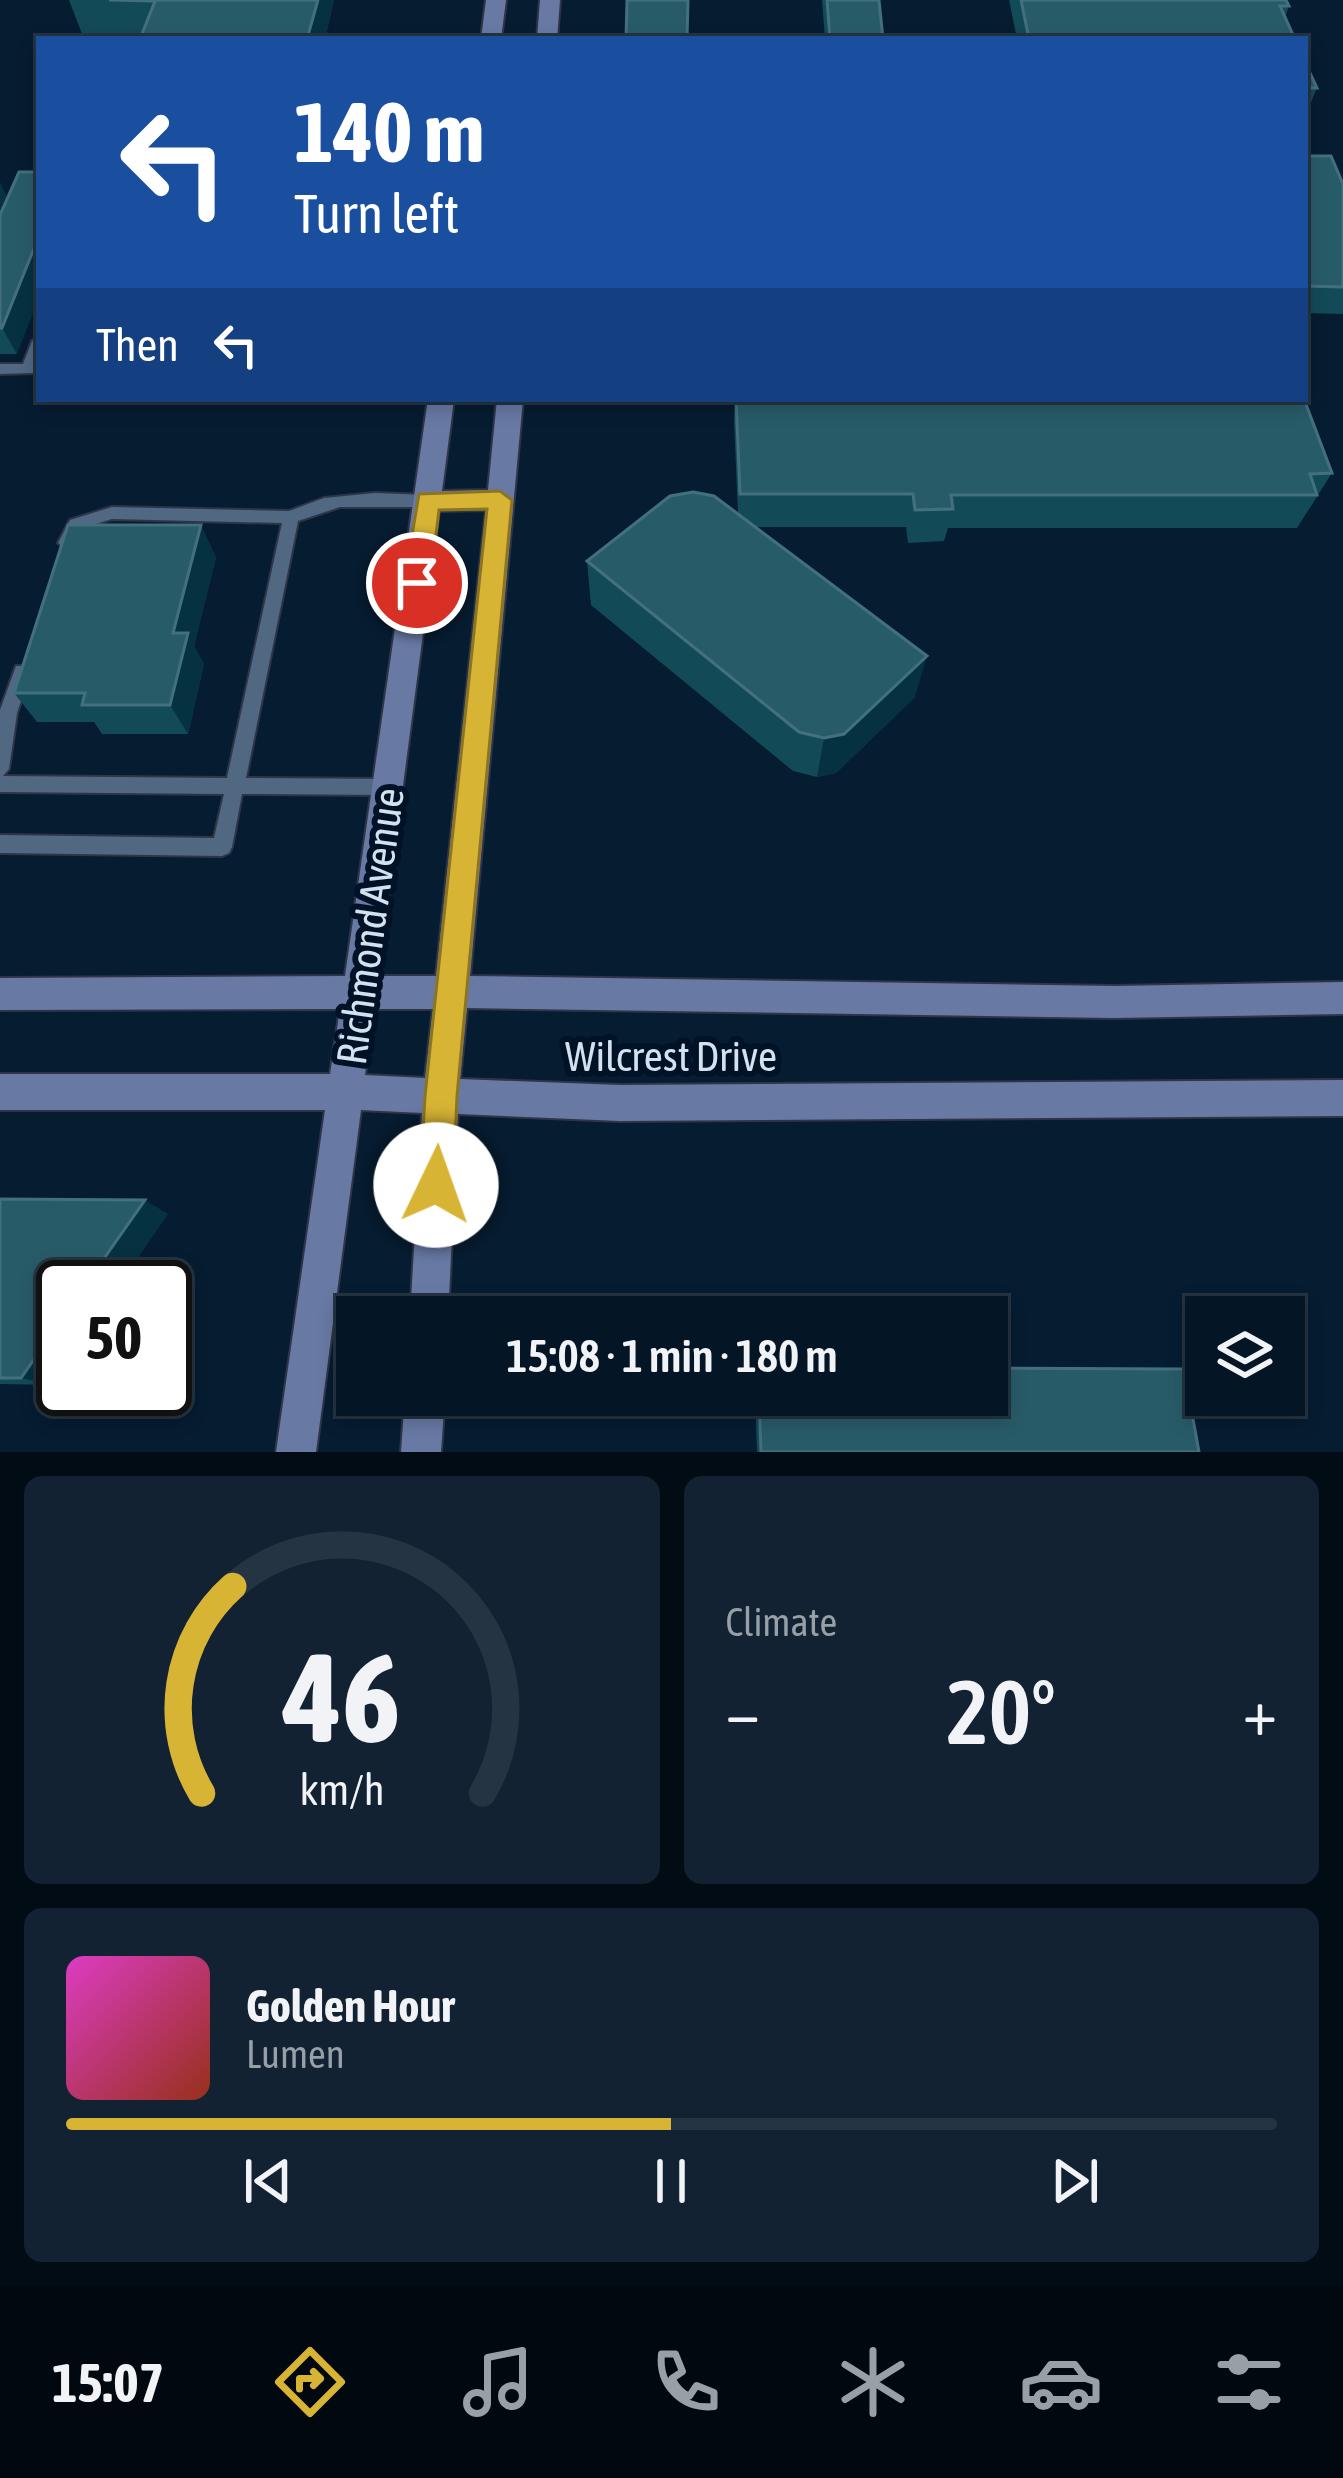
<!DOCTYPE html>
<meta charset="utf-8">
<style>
body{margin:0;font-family:"Asap Condensed",sans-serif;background:#122232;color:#f1f3f6;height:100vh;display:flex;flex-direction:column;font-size:45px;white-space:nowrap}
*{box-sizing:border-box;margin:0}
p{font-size:39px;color:#979fa7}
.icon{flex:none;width:66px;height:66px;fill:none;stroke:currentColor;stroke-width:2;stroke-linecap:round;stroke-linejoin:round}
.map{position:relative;height:1452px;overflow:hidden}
.side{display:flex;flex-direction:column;gap:24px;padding:24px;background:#020c14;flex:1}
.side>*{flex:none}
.hud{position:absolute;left:36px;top:36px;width:1272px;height:366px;border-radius:0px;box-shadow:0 6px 18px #0003,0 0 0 3px #253442;background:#1a4fa0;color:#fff;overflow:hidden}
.controls{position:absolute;left:1185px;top:1296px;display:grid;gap:24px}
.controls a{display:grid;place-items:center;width:120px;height:120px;border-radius:0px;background:#041525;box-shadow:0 6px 18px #0003,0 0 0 3px #253442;font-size:60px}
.speed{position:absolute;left:36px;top:1260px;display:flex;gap:24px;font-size:60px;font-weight:700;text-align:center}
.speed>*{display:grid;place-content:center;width:156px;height:156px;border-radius:50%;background:#041525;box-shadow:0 6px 18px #0003,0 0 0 3px #253442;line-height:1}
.speed .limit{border:6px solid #111;border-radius:18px;background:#fff;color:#111}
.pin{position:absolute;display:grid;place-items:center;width:102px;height:102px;color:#fff;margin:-51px;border:6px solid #fff;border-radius:50%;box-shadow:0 3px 12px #0007}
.me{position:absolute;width:132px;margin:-66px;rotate:3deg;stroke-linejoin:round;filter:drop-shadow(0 0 9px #0008)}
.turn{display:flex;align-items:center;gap:42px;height:252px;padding:0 60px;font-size:54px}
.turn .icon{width:156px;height:156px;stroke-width:2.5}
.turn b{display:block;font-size:84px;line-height:102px}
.then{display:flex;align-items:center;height:114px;padding:0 60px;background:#0003;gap:24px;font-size:45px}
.big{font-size:90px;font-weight:600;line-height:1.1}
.side .card{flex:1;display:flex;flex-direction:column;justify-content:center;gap:18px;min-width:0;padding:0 42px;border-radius:18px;background:#122232}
.side .dial{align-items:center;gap:0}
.dial svg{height:312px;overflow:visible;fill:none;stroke:#253442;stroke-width:7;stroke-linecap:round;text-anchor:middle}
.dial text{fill:#f1f3f6;stroke:none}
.song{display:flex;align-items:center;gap:36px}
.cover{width:144px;height:144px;border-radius:18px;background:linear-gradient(135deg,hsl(310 70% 55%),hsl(10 70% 35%))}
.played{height:12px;border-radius:6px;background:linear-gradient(90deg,#d8b434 50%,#253442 50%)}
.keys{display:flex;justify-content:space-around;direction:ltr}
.heat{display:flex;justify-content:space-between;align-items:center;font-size:66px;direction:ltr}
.side .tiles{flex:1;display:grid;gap:24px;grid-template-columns:1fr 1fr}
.card:last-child{grid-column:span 2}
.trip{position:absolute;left:336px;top:1296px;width:672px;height:120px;border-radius:0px;background:#041525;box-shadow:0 6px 18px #0003,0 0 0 3px #253442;font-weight:600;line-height:120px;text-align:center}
.tab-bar{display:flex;height:192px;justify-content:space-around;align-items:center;background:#02080f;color:#979fa7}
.tab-bar .icon{width:84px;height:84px}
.tab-bar .selected{color:#d8b434}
.tab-bar b{font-size:54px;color:#f1f3f6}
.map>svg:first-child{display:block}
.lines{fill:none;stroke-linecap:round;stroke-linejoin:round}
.lane-casing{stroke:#2f3548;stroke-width:4}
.secondary-casing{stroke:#2f3548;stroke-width:4}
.lane{fill:#506882;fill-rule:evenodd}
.secondary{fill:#6879a4;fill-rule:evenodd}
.wall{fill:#134a57}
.shaded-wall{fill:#053141}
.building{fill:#285b68;stroke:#43707d;stroke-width:3}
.route{fill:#d8b434;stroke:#8c7522;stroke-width:3}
.labels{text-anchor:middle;stroke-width:12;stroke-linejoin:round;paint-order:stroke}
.street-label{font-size:42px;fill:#d4e1f0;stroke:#001226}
</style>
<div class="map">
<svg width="1343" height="1452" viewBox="0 0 1343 1452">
<rect width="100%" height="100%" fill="#061c31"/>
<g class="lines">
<defs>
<g id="lane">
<path d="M39,336V360L33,373L0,374V364H23L32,341Z"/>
<path d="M375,493L428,495L436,501L428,507H340L298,521L246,778L389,779L396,781L398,787L396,793L389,795L242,794L232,847L229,853L222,856L0,853V835L214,838L224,794L0,792V710L16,666H28L31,671L17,713L9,769L3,776L227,778L282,523L112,519L82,528L72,547L66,549L58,543L70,520L112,507L289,511L324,498Z"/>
</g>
<g id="secondary">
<path d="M486,0H506L501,39H481Z"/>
<path d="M540,0H560L557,39H537Z"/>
<path d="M428,399H454L442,491L488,490L497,399H523L470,976L1114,986L1343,982V1014L1114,1018L467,1008L460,1079L620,1085L1343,1080V1116L620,1121L458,1114L448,1317H410L422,1113L361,1110L316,1452H276L325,1110H0V1074H330L340,1009L0,1010V978L345,976ZM486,510L436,976H378L439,511ZM374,1009H433L425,1078L365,1075Z"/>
<path d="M405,1395H445L441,1452H401Z"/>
</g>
</defs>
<use href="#lane" class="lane-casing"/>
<use href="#secondary" class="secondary-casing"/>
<use href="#lane" class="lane"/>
<use href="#secondary" class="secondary"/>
</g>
<g class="wall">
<path d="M69,0H334L325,39L82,34Z"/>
<path d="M822,0H879L883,39H825Z"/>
<path d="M1009,0H1286L1289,6L1285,17L1295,39H1017Z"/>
<path d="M1305,62L1317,88L1305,116Z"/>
<path d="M1305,156L1343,184V314L1305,313Z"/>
<path d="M0,182L17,354H0Z"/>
<path d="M735,399H1304L1332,473L1297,528H948L944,541L908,543L906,527H755L915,697L836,773L817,777L793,771L591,605L587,561L738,514L734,422Z"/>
<path d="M216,557L194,646L204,664L188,734H102L94,722H37L14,693Z"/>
<path d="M0,1199L168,1214L63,1287V1367L51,1385L0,1384Z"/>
<path d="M755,1395H987L1199,1452H757Z"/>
</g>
<g class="shaded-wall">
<path d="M318,0H334L325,39H307Z"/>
<path d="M0,182L8,199L0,220Z"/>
<path d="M39,236V298L17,354L2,328Z"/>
<path d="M201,525L216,557L194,646L204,664L188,734L170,705L173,633Z"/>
<path d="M927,656L915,697L836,773L817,777L824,738Z"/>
<path d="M145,1200L168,1214L118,1287H84Z"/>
<path d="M63,1318V1367L51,1385L21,1378Z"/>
</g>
<g class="building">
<path d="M109,0H318L307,39H140L155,1Z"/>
<path d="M627,0H688L687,39H626Z"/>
<path d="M827,0H879L883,39H830Z"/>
<path d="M1021,0H1286L1289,6H1280L1295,39H1029Z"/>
<path d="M1305,62L1317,88H1305Z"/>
<path d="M1305,156H1331L1343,184V287L1305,286Z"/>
<path d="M19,172H39V236L2,328H0V215Z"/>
<path d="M736,399H1304L1332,473L1310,474L1317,495H951L953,509L915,510L913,494H740Z"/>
<path d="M693,492L714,496L927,656L844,734L824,738L799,732L587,561L670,496Z"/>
<path d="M68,525H201L173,633H188L170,705H82L85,693H14Z"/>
<path d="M0,1199L145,1200L84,1287H63V1318L21,1378H0Z"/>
<path d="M987,1368L1184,1369L1199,1452H761L759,1395H987Z"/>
</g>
<path class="route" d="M500,491L512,500L457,1096L453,1185L448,1197L436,1202L424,1197L420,1185L425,1096L487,509L439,510L430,583L417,593L404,583L419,494Z"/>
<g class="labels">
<g class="street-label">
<text transform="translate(370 926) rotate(-82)" y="15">Richmond Avenue</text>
<text x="671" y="1071">Wilcrest Drive</text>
</g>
</g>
</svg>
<div class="controls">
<a><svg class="icon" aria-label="layers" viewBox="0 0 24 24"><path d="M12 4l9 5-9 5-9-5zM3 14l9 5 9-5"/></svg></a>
</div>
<div class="speed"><div class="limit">50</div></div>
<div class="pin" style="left:417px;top:583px;background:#d93025"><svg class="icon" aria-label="arrive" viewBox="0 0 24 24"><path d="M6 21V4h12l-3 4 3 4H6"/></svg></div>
<svg class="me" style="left:436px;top:1185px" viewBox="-20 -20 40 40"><circle r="19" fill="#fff"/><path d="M0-13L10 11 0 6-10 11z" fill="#d8b434"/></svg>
<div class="trip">15:08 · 1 min · 180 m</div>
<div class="hud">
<div class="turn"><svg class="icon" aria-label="left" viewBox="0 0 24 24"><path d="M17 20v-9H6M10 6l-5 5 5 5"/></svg><div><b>140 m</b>Turn left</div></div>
<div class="then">Then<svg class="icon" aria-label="left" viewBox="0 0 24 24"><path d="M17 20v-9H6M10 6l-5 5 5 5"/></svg></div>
</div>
</div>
<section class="side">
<div class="tiles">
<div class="card dial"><svg viewBox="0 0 100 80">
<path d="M14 69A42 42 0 1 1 86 69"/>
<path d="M14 69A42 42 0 0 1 22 16" stroke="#d8b434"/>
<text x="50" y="56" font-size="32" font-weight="700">46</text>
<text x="50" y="72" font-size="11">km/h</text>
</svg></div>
<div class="card"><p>Climate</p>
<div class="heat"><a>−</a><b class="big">20°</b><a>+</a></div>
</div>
<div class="card">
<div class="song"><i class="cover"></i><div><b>Golden Hour</b><p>Lumen</p></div></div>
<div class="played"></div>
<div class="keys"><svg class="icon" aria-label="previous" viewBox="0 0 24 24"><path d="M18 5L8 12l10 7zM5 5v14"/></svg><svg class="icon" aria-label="pause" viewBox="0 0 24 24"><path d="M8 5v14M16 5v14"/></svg><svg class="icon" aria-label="next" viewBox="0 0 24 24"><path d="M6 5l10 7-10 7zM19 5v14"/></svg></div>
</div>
</div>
</section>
<nav class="tab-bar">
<b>15:07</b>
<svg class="icon selected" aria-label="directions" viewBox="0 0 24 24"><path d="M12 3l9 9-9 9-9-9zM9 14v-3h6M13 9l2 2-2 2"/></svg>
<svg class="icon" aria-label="music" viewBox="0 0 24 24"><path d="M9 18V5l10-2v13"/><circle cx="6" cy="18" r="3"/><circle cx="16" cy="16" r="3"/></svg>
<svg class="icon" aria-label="phone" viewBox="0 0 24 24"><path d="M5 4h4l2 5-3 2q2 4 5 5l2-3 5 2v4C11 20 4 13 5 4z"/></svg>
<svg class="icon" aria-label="climate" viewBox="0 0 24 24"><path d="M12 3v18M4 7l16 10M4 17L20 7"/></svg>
<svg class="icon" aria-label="car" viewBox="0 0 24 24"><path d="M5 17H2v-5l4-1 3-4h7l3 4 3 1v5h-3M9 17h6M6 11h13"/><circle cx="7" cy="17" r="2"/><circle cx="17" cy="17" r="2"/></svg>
<svg class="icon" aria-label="filters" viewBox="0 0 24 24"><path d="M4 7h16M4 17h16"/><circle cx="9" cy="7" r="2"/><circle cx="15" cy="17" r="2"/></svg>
</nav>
